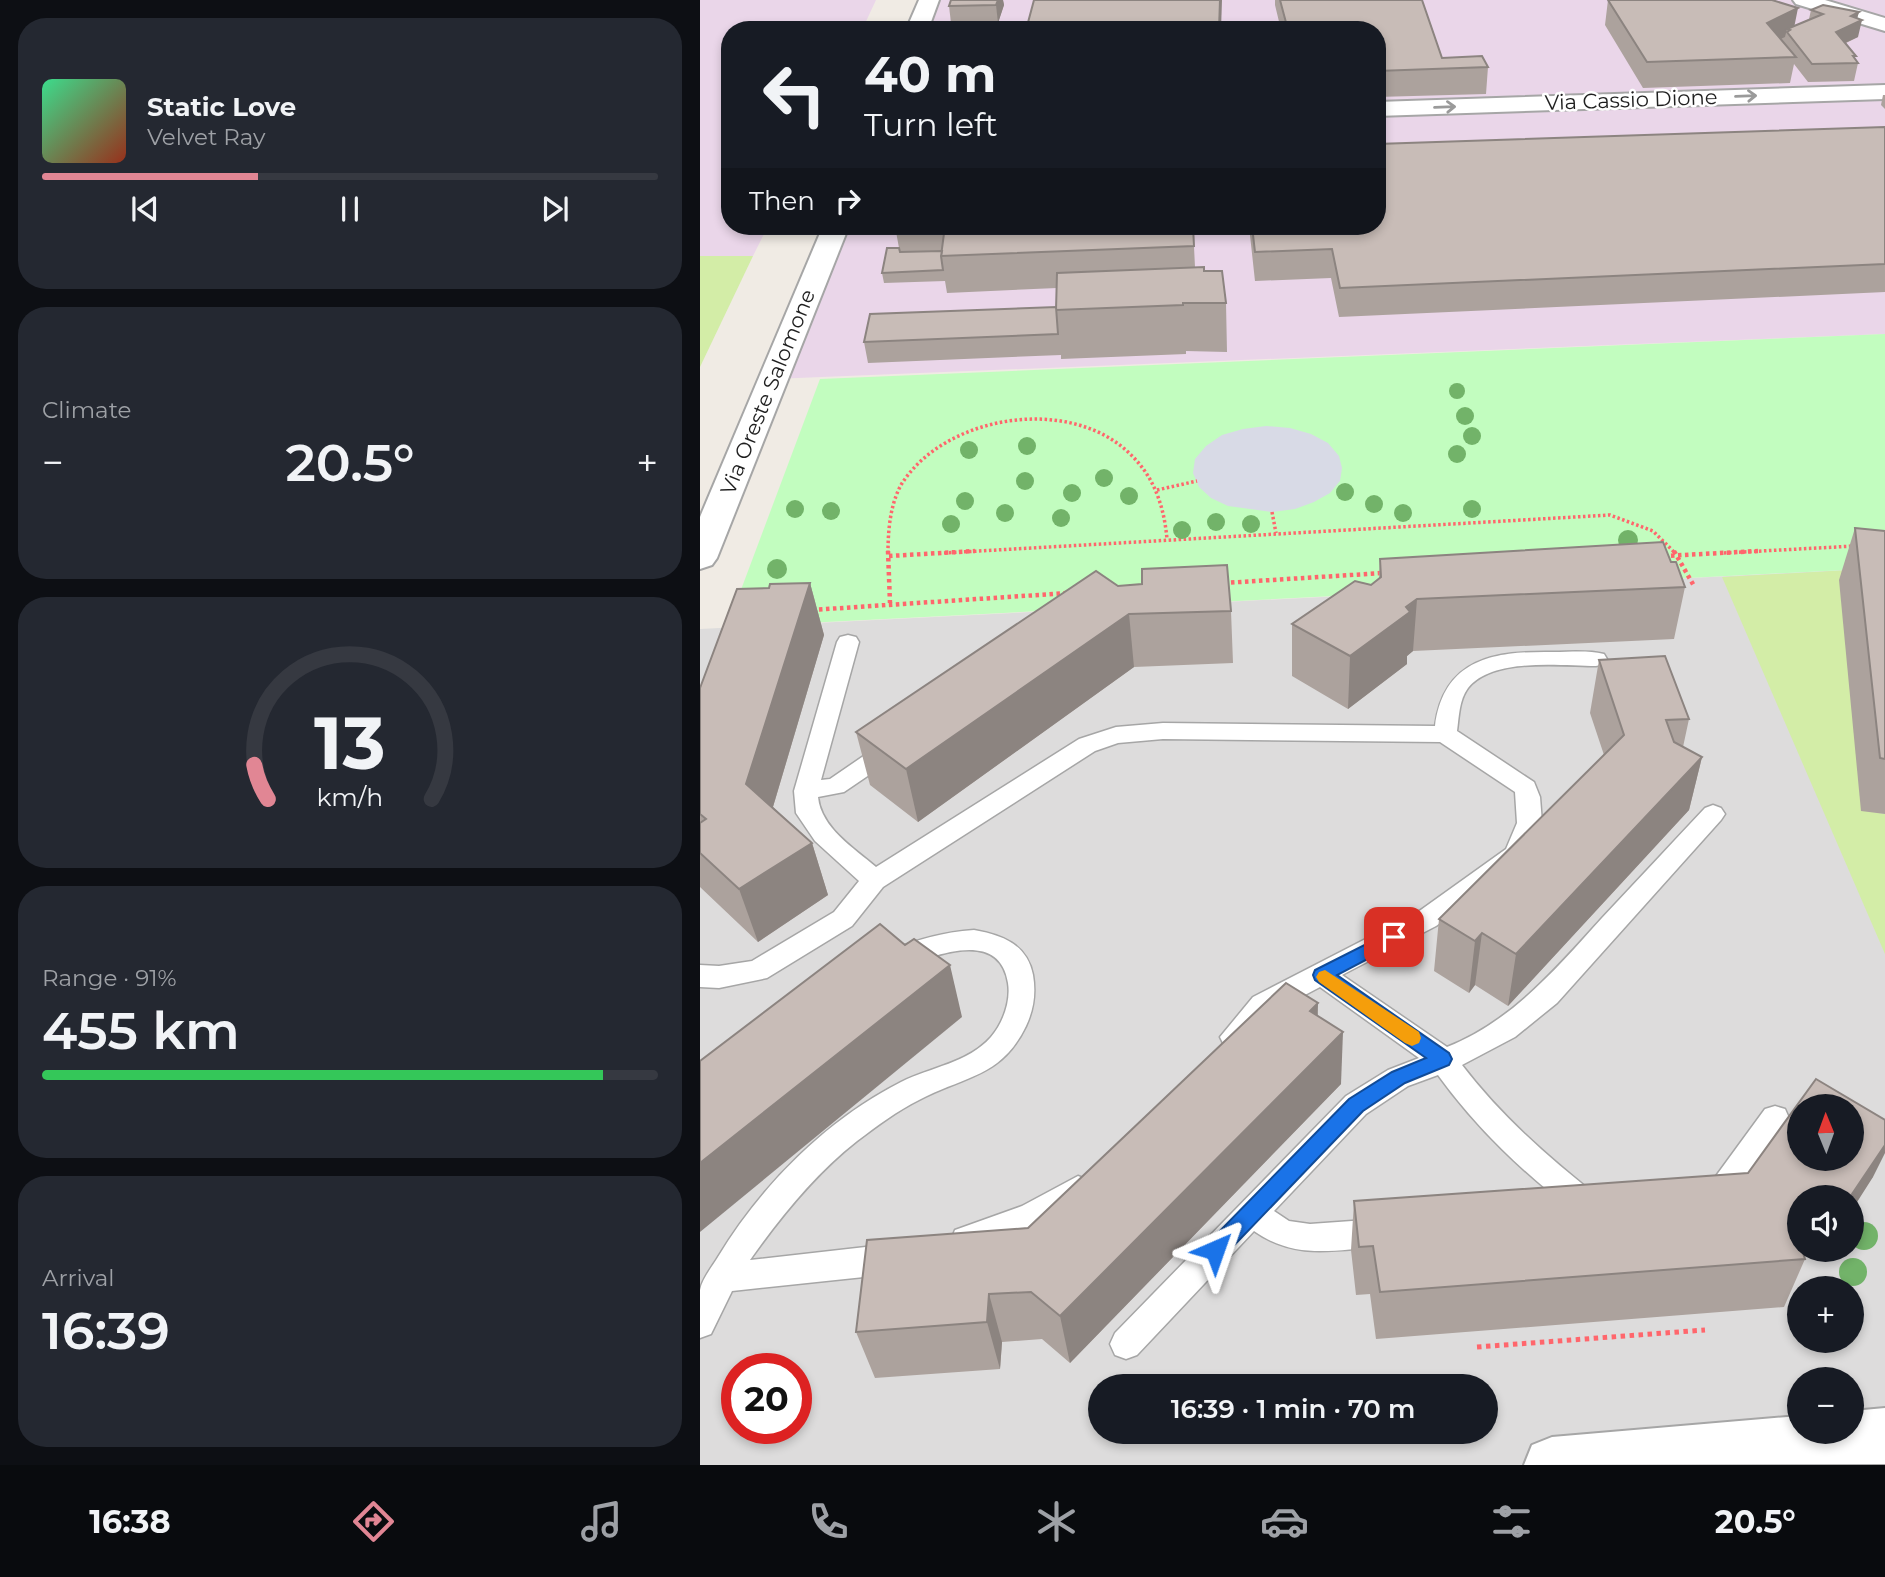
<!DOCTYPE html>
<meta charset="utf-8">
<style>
body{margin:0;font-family:Montserrat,sans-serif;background:#242831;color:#f1f3f6;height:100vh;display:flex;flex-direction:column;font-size:26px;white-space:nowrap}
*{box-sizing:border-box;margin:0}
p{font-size:23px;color:#9ea1a6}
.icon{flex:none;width:38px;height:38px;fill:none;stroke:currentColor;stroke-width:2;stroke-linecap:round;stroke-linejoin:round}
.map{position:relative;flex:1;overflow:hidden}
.sheet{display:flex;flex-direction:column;gap:18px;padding:18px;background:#0d0f14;width:700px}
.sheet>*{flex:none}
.top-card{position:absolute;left:21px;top:21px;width:665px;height:214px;border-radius:28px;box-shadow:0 4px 10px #0003;background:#171b24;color:#f1f3f6;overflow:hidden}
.needle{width:46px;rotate:359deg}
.tools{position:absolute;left:1087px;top:1094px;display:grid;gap:14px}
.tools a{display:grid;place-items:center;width:77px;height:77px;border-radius:50%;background:#171b24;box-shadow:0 4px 10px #0003;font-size:35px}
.speed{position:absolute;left:21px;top:1353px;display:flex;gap:14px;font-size:35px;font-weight:700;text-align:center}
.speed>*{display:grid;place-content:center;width:91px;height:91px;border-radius:50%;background:#171b24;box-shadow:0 4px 10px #0003;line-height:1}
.speed .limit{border:10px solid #d22;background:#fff;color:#111}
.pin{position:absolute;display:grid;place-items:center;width:60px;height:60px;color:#fff;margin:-30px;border-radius:14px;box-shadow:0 4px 10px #0006}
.me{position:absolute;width:77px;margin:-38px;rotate:43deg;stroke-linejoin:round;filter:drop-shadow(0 0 5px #0008)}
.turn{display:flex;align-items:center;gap:24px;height:147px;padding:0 28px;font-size:32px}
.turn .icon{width:91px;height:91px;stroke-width:2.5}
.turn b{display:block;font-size:49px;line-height:60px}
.then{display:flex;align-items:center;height:66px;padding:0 28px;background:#0003;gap:14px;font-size:26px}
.big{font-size:52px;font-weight:600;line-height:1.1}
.sheet .card{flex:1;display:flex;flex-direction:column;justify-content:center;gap:10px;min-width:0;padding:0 24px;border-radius:28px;background:#242831}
.sheet .dial{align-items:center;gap:0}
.dial svg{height:182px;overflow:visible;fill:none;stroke:#363941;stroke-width:7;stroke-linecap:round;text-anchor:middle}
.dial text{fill:#f1f3f6;stroke:none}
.song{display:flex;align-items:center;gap:21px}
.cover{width:84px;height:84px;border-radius:10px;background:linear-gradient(135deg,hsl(150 70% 55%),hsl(10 70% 35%))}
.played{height:7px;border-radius:4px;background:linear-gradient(90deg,#e18694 35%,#363941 35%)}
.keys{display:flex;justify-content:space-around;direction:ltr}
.heat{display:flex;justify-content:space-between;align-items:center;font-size:38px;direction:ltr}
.charge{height:10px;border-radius:5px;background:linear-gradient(90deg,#34c759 91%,#363941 0)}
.trip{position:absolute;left:388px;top:1374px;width:410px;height:70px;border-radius:35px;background:#171b24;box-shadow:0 4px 10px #0003;font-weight:600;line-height:70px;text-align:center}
.tab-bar{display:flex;height:112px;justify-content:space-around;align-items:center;background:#090b0e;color:#9ea1a6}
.tab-bar .icon{width:49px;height:49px}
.tab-bar .selected{color:#e18694}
.tab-bar b{font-size:32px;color:#f1f3f6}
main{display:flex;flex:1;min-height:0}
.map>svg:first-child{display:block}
.residential{fill:#dddcdc;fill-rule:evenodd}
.industrial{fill:#ead6e9}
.grass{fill:#d3eda7}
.park{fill:#c2fdbf}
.plaza{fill:#d8dae6}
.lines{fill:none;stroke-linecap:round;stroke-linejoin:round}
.service-casing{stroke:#a6a6a6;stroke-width:3}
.minor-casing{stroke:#a6a6a6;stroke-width:4}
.path-far2{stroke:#ff666c;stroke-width:3.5;stroke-dasharray:2.5 2.5;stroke-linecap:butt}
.path-far1{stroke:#ff666c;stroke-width:4.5;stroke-dasharray:3.5 3.5;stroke-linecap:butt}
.path{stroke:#ff666c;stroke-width:5;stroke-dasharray:4.5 4.5;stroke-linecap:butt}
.service{fill:#fff;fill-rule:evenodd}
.minor{fill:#fff;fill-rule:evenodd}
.tree{fill:#72b369}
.wall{fill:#aca29d}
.shaded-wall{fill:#8c8480}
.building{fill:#c8bcb7;stroke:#8c8480;stroke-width:2;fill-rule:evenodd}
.oneway{stroke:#9a9a9a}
.route{fill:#1a73e8;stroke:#114b97;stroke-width:2}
.slow{fill:#f59e0b}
.labels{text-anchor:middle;stroke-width:5;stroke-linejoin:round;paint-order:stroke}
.far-street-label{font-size:21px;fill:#1f1f1f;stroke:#fff}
</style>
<main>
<section class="sheet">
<div class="card">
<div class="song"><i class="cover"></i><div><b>Static Love</b><p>Velvet Ray</p></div></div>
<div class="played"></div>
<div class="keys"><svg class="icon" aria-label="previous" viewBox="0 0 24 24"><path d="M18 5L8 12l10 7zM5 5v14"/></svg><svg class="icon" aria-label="pause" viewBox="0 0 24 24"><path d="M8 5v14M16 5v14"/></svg><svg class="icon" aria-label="next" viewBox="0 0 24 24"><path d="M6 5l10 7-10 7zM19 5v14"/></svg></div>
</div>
<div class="card"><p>Climate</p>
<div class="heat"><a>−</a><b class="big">20.5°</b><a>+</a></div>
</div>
<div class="card dial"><svg viewBox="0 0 100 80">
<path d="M14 69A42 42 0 1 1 86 69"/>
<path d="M14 69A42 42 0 0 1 8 54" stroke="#e18694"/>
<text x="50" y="56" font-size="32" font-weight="700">13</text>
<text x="50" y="72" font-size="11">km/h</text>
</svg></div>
<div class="card"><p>Range · 91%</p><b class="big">455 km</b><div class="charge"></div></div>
<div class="card"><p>Arrival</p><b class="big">16:39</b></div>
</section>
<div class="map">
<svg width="1185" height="1465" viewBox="0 0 1185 1465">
<rect width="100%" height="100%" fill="#f0ebe4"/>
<path class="residential" d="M1185,568V1465H0V629ZM1099,1106H1152V1158H1099ZM1099,1197H1152V1250H1099ZM1099,1288H1152V1340H1099ZM37,1368H96V1428H37ZM1099,1379H1152V1432H1099ZM401,1386H786V1432H401Z"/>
<g class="industrial">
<path d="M0,0H176L162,30H30V226H68L53,256H0Z"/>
<path d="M229,0H1185V334L73,379L136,226H677V30H217Z"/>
</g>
<g class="grass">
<path d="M0,256H53L0,367Z"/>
<path d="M1185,568L1161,810L1185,814V954L1022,577Z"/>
</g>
<path class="park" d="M1185,334V568L27,627L120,379Z"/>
<path class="plaza" d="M566,426L590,428L611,434L628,443L639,456L642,468L640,481L630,493L614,502L595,509L572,512L528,506L511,498L499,487L493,473L495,459L506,446L522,435L543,429Z"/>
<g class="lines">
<defs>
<g id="service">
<path d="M148,635L156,637L159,642L121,780L130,779L181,744L189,742L197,744L201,750L197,756L144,792L118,797C121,828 154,848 176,867L379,739L416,727L463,723L735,726C744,658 795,651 854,652C870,652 888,650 904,654L907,659L904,664L896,666C860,666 793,657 768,688C759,700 759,717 757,731L834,782L840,797L842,823L837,839L824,861L736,926L642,975L747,1047C811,1022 857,968 902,918C936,882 970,845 1005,808L1013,805L1021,808L1025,814L1021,820L857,1003L815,1037L762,1065C801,1116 847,1156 897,1196L902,1205L897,1214L887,1218L877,1214C823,1172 778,1130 738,1075L708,1086L666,1114L574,1211L589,1221L610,1224L680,1219L691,1223L695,1233L691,1243L680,1247C633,1250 595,1260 554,1231L437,1355L426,1359L415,1355L410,1344L415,1333L646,1096L688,1070L719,1058L620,987L571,1013L544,1045L534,1048L524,1045L520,1037L553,997L718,912L806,849L817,823L815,792L740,742L463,739L418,743L395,751L183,887L152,926L67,978L19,988L0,987V965L19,966L52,961L134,912L159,881L115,841L96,813L94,791L137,642L140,637Z"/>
<path d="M274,930C302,935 327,944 333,975C336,993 334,1009 326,1026C301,1078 264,1076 219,1100C197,1111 177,1126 157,1141C115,1174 81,1216 50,1260L192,1244L203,1248L207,1258L203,1268L164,1277L32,1291L11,1334L0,1338C0,1323 0,1304 0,1290C2,1279 12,1267 18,1257C61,1186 126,1120 201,1082C231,1067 268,1063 291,1037C303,1023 311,1001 308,983C299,926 230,958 196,969L187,966L183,959L187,952C215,940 243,932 274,930Z"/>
<path d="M1075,1106L1085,1109L1089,1118L1036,1194L1015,1207L1005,1203L1000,1194L1005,1185L1016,1176L1065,1109Z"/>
<path d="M378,1176L388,1180L393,1189C379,1218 296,1243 266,1254L255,1250L251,1240L255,1230L322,1206Z"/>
</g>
<g id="minor">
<path d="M219,0H239L228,30H206Z"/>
<path d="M1093,0H1125L1185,18V31L1096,4Z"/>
<path d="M1185,85V99L677,116V102Z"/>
<path d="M123,226H149L17,558L12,565L0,569V517Z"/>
<path d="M1185,1408V1464L824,1465L832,1445L852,1437L1099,1416V1432H1152V1411Z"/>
</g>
</defs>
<use href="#service" class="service-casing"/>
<use href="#minor" class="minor-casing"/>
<g class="path-far2">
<path d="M457,490L497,481"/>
<path d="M572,512L576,533"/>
<path d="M188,553C188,531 190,505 201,485C244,415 369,395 429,453C454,476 464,506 467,539"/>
<path d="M244,553L910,515L953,531L975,553"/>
<path d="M1024,553L1155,546"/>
</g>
<g class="path-far1">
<path d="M188,551L190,603"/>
<path d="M974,551L994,586"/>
<path d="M189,556L275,551"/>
<path d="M964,556L1058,551"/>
<path d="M524,583L683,573"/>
<path d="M112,610L368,593"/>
</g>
<path class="path" d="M777,1347L1005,1330"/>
<use href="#service" class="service"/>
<use href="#minor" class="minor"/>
</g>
<g class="tree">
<circle cx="757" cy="391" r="8"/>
<circle cx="765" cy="416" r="9"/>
<circle cx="772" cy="436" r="9"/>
<circle cx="327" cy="446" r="9"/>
<circle cx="269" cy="450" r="9"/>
<circle cx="757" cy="454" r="9"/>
<circle cx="404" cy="478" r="9"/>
<circle cx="325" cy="481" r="9"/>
<circle cx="645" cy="492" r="9"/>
<circle cx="372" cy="493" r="9"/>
<circle cx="429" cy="496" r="9"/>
<circle cx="265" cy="501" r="9"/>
<circle cx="674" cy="504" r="9"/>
<circle cx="95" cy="509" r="9"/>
<circle cx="772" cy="509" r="9"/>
<circle cx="131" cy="511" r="9"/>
<circle cx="305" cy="513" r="9"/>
<circle cx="703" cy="513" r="9"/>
<circle cx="361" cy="518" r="9"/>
<circle cx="516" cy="522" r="9"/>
<circle cx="251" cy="524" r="9"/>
<circle cx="551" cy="524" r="9"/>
<circle cx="482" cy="530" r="9"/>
<circle cx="928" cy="540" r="10"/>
<circle cx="77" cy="569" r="10"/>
<circle cx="1164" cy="1236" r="14"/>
<circle cx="1153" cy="1272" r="14"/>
</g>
<g class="wall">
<path d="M251,0H303L304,5L298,23H251L249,6Z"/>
<path d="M575,0H722L742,58L788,67L786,94L677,97V30H581L575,5Z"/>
<path d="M908,0L1094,26L1109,19L1111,10L1159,12L1157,18L1158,37L1146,43L1158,63L1154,81L1108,82L1094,64L1090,83L943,88L905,25Z"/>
<path d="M1183,95H1185V109L1181,105Z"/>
<path d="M1185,127V292L639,317L631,278L555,281L549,226H677Z"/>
<path d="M195,226H493L495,267L504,271L526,303L527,352L486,351V354L361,359V355L168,363L164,342L356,307L357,288L247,293L245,281L184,283L182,273L199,248Z"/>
<path d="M1155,528L1185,531V814L1161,811L1139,580Z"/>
<path d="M680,559L971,562L985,587L974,639L713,651L707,656V664L648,709L592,676V624L671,585L679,578Z"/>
<path d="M110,583L124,635L73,807L112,843L128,895L58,942L0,887V688L69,588Z"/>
<path d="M418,586L531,611L533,663L434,667L218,822L170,785L156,732Z"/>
<path d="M899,660L989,719L983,747L1002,757L989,810L808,1006L775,985L769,993L734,971L739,919L904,755L890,713Z"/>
<path d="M618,1016L641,1084L370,1363L342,1339L302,1342L300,1369L175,1378L156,1332L328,1228Z"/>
<path d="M1173,1177L1152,1197H1099V1250L1105,1259L1084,1307L676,1339L670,1294L656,1295L651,1250L654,1201Z"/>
<path d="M1104,1250H1126L1119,1259Z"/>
</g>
<g class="shaded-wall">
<path d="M298,0H303L304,5L298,23L296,5Z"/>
<path d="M520,0H522L521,30H519Z"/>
<path d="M1098,8L1093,33L1090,30L1087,29L1085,37L1062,48L1067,23Z"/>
<path d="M1159,12L1156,22L1162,20L1158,37L1132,49L1136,32L1151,16Z"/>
<path d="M110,583L124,635L64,837L46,784Z"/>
<path d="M717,599L713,651L707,656V664L648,709L650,656Z"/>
<path d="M429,614L434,667L218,822L206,769Z"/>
<path d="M1002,757L989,810L808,1006L816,954Z"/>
<path d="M112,843L128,895L58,942L39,889Z"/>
<path d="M782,933L775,985L769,993L775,941Z"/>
<path d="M250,965L262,1017L0,1232V1163Z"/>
<path d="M618,1003L617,1055L610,1011Z"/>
<path d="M643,1032L641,1084L370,1363L360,1316Z"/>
<path d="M1185,1145V1153L1173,1177L1152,1210V1197H1150Z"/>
<path d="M1099,1211V1223L1091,1241L1093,1221Z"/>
<path d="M289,1294L302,1342L300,1369L287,1322Z"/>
</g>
<g class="building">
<path d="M251,0H298L296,5L249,6Z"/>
<path d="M334,0H520L519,30H326Z"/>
<path d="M580,0H722L742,58L782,56L788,67L677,71V30H588Z"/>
<path d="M908,0H1072L1098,8L1067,23L1096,57L947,62Z"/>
<path d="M1123,5L1159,12L1151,16L1162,20L1136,32L1156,56H1153L1158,63L1112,64L1087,32L1090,30L1087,29L1123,14L1111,10Z"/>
<path d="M1185,127V264L640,288L632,249L555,252L552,226H677V144Z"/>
<path d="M245,226H493L494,246L241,256Z"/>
<path d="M187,248H199L200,252L242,251L241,256L243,270L182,273Z"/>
<path d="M504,267V271H522L526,303H483V305L356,310L357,273Z"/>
<path d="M356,307L358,334L164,342L170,314Z"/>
<path d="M1155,528L1185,531V759L1180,758Z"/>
<path d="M963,542L971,562H976L985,587L717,599L706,607L710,612L650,656L592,624L655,581L671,585L681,577L680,559Z"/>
<path d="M527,565L531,611L429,614L206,769L156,732L396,571L418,586L442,584V569Z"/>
<path d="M110,583L46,784L112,843L39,889L0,853V823L6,819L0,814V688L37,589L69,588L70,584Z"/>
<path d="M965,656L989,719L966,720L974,742L1002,757L816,954L782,933L775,941L739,919L924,735L899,660Z"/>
<path d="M180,924L205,945L214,939L250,965L0,1163V1061Z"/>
<path d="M586,983L618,1003L610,1011L643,1032L360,1316L331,1292L289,1294L287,1322L156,1332L167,1240L328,1228Z"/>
<path d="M1116,1079L1185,1120V1145L1150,1197H1120L1112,1192L1109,1197H1099V1211L1093,1221L1099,1240V1250H1102L1105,1259L680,1292L673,1246L659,1247L654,1201L1048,1173ZM1099,1106H1152V1158H1099Z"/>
</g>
<defs><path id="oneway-shaft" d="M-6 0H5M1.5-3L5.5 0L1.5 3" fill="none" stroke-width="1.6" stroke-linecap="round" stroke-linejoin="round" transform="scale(1.75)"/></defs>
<g class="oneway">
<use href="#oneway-shaft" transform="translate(1046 96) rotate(-2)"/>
<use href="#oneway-shaft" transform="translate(745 107) rotate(-2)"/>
</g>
<path class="route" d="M694,930L700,932L703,937L700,942L637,975L749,1053L752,1059L749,1065L705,1083L663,1111L523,1257L515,1260L508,1257L504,1250L508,1243L649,1099L692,1072L726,1058L615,980L613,975L615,970Z"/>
<path class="slow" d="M625,970L719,1032L721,1038L719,1043L712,1046L705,1043L619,982L616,977L619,972Z"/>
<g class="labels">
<g class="far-street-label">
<text transform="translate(931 100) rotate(-2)" y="7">Via Cassio Dione</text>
<text transform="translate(68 392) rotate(-68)" y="7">Via Oreste Salomone</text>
</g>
</g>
</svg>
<div class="tools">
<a><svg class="needle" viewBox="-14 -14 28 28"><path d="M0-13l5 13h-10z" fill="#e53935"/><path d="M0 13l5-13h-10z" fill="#9ea1a6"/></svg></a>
<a><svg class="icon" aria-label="sound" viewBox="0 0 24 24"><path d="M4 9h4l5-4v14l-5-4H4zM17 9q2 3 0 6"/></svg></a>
<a>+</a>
<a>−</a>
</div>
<div class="speed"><div class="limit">20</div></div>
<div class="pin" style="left:694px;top:937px;background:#d93025"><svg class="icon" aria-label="arrive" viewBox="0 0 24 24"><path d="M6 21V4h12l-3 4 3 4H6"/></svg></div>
<svg class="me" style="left:515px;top:1250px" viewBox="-20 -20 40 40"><path d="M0-17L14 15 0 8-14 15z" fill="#1a73e8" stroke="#fff" stroke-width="4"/></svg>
<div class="trip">16:39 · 1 min · 70 m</div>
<div class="top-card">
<div class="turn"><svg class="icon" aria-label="left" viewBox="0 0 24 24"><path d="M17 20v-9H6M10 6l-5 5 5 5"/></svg><div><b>40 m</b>Turn left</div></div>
<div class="then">Then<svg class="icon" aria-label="right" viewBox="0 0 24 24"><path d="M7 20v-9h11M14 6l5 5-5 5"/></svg></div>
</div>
</div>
</main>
<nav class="tab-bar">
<b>16:38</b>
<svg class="icon selected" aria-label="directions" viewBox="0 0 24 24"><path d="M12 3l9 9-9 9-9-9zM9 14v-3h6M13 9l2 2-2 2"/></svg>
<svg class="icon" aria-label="music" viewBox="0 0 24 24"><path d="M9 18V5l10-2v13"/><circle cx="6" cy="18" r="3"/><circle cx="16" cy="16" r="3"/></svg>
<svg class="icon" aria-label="phone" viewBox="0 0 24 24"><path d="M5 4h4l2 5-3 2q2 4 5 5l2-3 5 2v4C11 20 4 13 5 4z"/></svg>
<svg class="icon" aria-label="climate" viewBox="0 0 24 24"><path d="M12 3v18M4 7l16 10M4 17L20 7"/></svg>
<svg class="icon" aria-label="car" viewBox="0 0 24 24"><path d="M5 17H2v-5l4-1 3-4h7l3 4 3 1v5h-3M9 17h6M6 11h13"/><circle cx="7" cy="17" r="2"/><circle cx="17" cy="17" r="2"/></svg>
<svg class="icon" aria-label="filters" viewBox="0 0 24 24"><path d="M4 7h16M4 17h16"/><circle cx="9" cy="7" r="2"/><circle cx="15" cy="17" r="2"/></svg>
<b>20.5°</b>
</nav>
